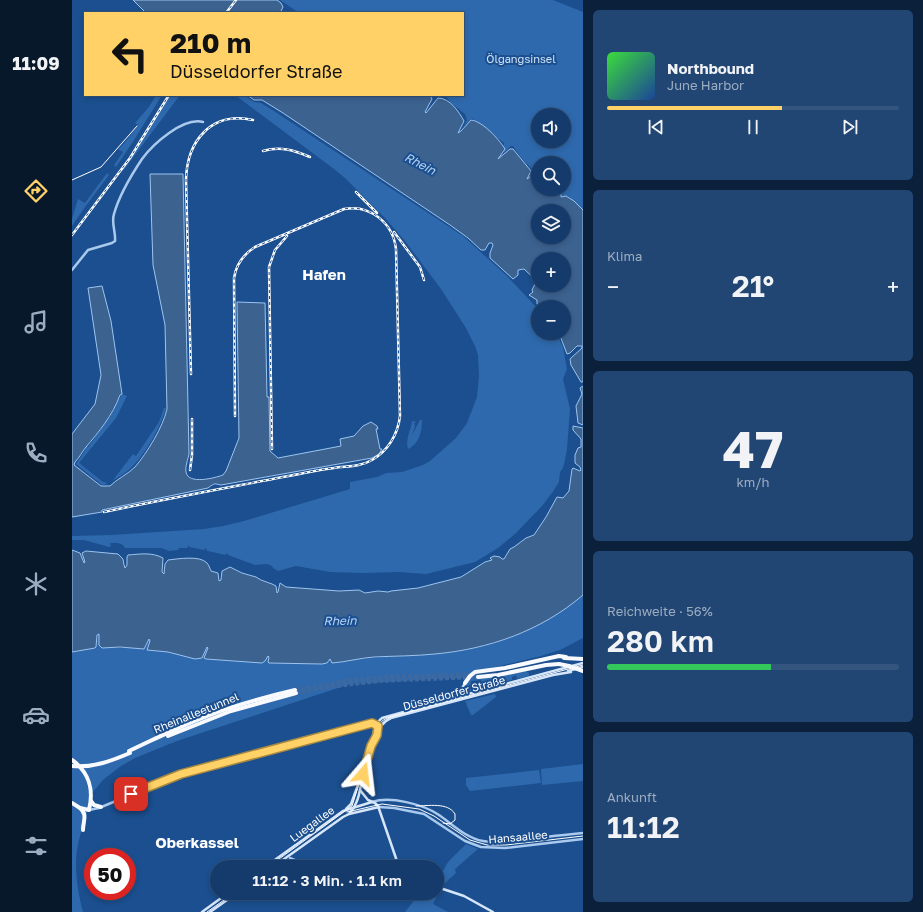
<!DOCTYPE html>
<html lang="de">
<meta charset="utf-8">
<style>
body{margin:0;font-family:"Golos Text",sans-serif;background:#214673;color:#f1f3f6;height:100vh;display:flex;flex-direction:column;font-size:15px;white-space:nowrap}
*{box-sizing:border-box;margin:0}
p{font-size:13px;color:#9dadc1}
.icon{flex:none;width:22px;height:22px;fill:none;stroke:currentColor;stroke-width:2;stroke-linecap:round;stroke-linejoin:round}
.map{position:relative;flex:1;overflow:hidden}
.sheet{display:flex;flex-direction:column;gap:10px;padding:10px;background:#0b203b;width:340px}
.sheet>*{flex:none}
.banner{position:absolute;left:12px;top:12px;width:380px;height:84px;border-radius:0px;box-shadow:0 2px 6px #0003,0 0 0 1px #33557e;background:#ffd166;color:#111;overflow:hidden}
.buttons{position:absolute;left:459px;top:108px;display:grid;gap:8px}
.buttons a{display:grid;place-items:center;width:40px;height:40px;border-radius:50%;background:#143b6b;box-shadow:0 2px 6px #0003,0 0 0 1px #33557e;font-size:20px}
.speed{position:absolute;left:12px;top:848px;display:flex;gap:8px;font-size:20px;font-weight:700;text-align:center}
.speed>*{display:grid;place-content:center;width:52px;height:52px;border-radius:50%;background:#143b6b;box-shadow:0 2px 6px #0003,0 0 0 1px #33557e;line-height:1}
.speed .limit{border:6px solid #d22;background:#fff;color:#111}
.pin{position:absolute;display:grid;place-items:center;width:34px;height:34px;color:#fff;margin:-17px;border-radius:8px;box-shadow:0 2px 6px #0006}
.me{position:absolute;width:44px;margin:-22px;rotate:17deg;stroke-linejoin:round;filter:drop-shadow(0 0 3px #0008)}
.turn{display:flex;align-items:center;gap:14px;height:84px;padding:0 20px;font-size:18px}
.turn .icon{width:52px;height:52px;stroke-width:2.5}
.turn b{display:block;font-size:28px;line-height:34px}
.big{font-size:30px;font-weight:600;line-height:1.1}
.sheet .tile{flex:1;display:flex;flex-direction:column;justify-content:center;gap:6px;min-width:0;padding:0 14px;border-radius:6px;background:#214673}
.sheet .dial{align-items:center;gap:0}
.dial b{font-size:52px;line-height:1}
.song{display:flex;align-items:center;gap:12px}
.cover{width:48px;height:48px;border-radius:6px;background:linear-gradient(135deg,hsl(120 70% 55%),hsl(220 70% 35%))}
.played{height:4px;border-radius:2px;background:linear-gradient(90deg,#ffd166 60%,#33557e 60%)}
.keys{display:flex;justify-content:space-around;direction:ltr}
.heat{display:flex;justify-content:space-between;align-items:center;font-size:22px;direction:ltr}
.charge{height:6px;border-radius:3px;background:linear-gradient(90deg,#34c759 56%,#33557e 0)}
.trip{position:absolute;left:138px;top:860px;width:234px;height:40px;border-radius:20px;background:#143b6b;box-shadow:0 2px 6px #0003,0 0 0 1px #33557e;font-weight:600;line-height:40px;text-align:center}
main{display:flex;flex:1;min-height:0}
.dock{display:flex;flex-direction:column;width:72px;justify-content:space-around;align-items:center;background:#08182b;color:#9dadc1}
.dock .icon{width:28px;height:28px}
.dock .on{color:#ffd166}
.dock b{font-size:18px;color:#f1f3f6}
.map>svg:first-child{display:block}
.green{fill:#2e69ad;fill-rule:evenodd}
.water{fill:#3c6290;stroke:#9cc4f0;fill-rule:evenodd}
.lines{fill:none;stroke-linecap:round;stroke-linejoin:round}
.trunk-tunnel{stroke:#3d69a0;stroke-width:4;stroke-dasharray:4 2;stroke-linecap:butt}
.tertiary{stroke:#a9c9ee;stroke-width:2.5}
.secondary{stroke:#d6e6fa;stroke-width:2.5}
.trunk{stroke:#f8faff;stroke-width:4}
.tram{stroke:#fff;stroke-width:1}
.rail-casing{stroke:#fff;stroke-width:2.5}
.rail{stroke:#1b4f8f;stroke-width:1;stroke-dasharray:3;stroke-linecap:butt}
.trunk-bridge{stroke:#f8faff;stroke-width:4}
.route-casing{stroke:#a68842;stroke-width:10}
.route{stroke:#ffd166;stroke-width:7}
.labels{text-anchor:middle;stroke-width:4;stroke-linejoin:round;paint-order:stroke}
.park-label{font-size:11px;fill:#cfe3fa;stroke:#1b4f8f}
.street-label{font-size:11px;fill:#fff;stroke:#1b4f8f}
.water-label{font-size:12px;font-style:italic;fill:#b5d3f5;stroke:#1b4f8f}
.district-label{font-size:15px;font-weight:bold;fill:#fff;stroke:#1b4f8f}
</style>
<main>
<nav class="dock">
<b>11:09</b>
<svg class="icon on" aria-label="directions" viewBox="0 0 24 24"><path d="M12 3l9 9-9 9-9-9zM9 14v-3h6M13 9l2 2-2 2"/></svg>
<svg class="icon" aria-label="music" viewBox="0 0 24 24"><path d="M9 18V5l10-2v13"/><circle cx="6" cy="18" r="3"/><circle cx="16" cy="16" r="3"/></svg>
<svg class="icon" aria-label="phone" viewBox="0 0 24 24"><path d="M5 4h4l2 5-3 2q2 4 5 5l2-3 5 2v4C11 20 4 13 5 4z"/></svg>
<svg class="icon" aria-label="climate" viewBox="0 0 24 24"><path d="M12 3v18M4 7l16 10M4 17L20 7"/></svg>
<svg class="icon" aria-label="car" viewBox="0 0 24 24"><path d="M5 17H2v-5l4-1 3-4h7l3 4 3 1v5h-3M9 17h6M6 11h13"/><circle cx="7" cy="17" r="2"/><circle cx="17" cy="17" r="2"/></svg>
<svg class="icon" aria-label="filters" viewBox="0 0 24 24"><path d="M4 7h16M4 17h16"/><circle cx="9" cy="7" r="2"/><circle cx="15" cy="17" r="2"/></svg>
</nav>
<div class="map">
<svg width="511" height="912" viewBox="0 0 511 912">
<rect width="100%" height="100%" fill="#1b4f8f"/>
<g class="green">
<path d="M208,0H481L511,12V210L496,196L490,197V195L491,194L487,189H492V163H466V171L460,175L461,170L450,159L441,146H439L432,153V143L400,118L392,126L395,120L393,114L379,103L373,95H391V13H227ZM466,115H492V141H466Z"/>
<path d="M84,95H90L62,140L44,167L42,165L51,152L46,149C51,147 61,131 66,125L63,123L77,107Z"/>
<path d="M98,95H108L51,171H50L65,148Z"/>
<path d="M163,95H172L182,102L189,103L202,111L391,236L435,276L466,309V333H484L491,347L495,369L491,379L498,409L495,449L493,460L491,468L488,472L487,482L480,493L470,506L443,534L426,548L403,562L354,574L327,572L291,573L258,572L224,566L206,571L201,568L200,566L195,564L183,565L156,555L155,553L153,555C146,553 141,552 135,551L134,548L132,550L117,547V545L115,548H107L106,550L96,551L95,550L89,548H53L51,545L46,543H38L39,546L37,547L12,540H0V536L39,535L132,529L151,526L172,521L278,489V482L305,477L314,473L330,472L351,465L358,461L384,438L395,423L405,397L407,376L406,355L403,346L394,328L369,289L333,241L313,218L273,178L262,169Z"/>
<path d="M35,173L37,175L13,207L0,226V219L6,199L13,203Z"/>
<path d="M50,394L55,396L44,418L7,463L31,482H33L35,484L30,485L4,464L14,449L13,448L15,446L16,447L38,417Z"/>
<path d="M92,408H94C87,432 66,470 41,480L61,454L64,456L87,422Z"/>
<path d="M348,420H350C350,432 347,444 336,449C333,440 339,430 340,421L345,422L342,423L343,426L340,435Z"/>
<path d="M511,595V638L488,650L469,656L407,671L393,681L390,678L361,679L278,684L105,741L63,758L49,766L32,779L18,795V801C15,814 10,827 7,840C1,864 5,889 11,912H0V652L23,648L24,647L26,634L27,635V645L30,648H73L77,639L78,641L75,649L96,652L124,659L130,658L135,647L136,648L133,659H134L190,663L196,656H197L196,662L197,663L254,664L258,659L260,663C274,662 288,658 302,658C322,656 343,656 363,654C423,649 463,631 511,595Z"/>
<path d="M454,671L457,673V676L445,679L444,675L440,677V680L409,687V680L399,681V691L383,696L388,693L395,681L405,672L406,678Z"/>
<path d="M423,694L424,697L401,715H399L393,701Z"/>
<path d="M511,764V781L470,785L469,769Z"/>
<path d="M467,770L469,783L398,791L394,785V778Z"/>
<path d="M394,844L406,849L383,869L384,873L372,884L365,883V876L366,875L368,876L376,862Z"/>
<path d="M365,891L368,892L365,896L361,904L376,912H333L348,893H365Z"/>
</g>
<g class="water">
<path d="M61,0H205L209,3L211,7L208,13H74Z"/>
<path d="M175,95H358L360,99L353,112L354,113L366,98C378,98 387,112 392,121L386,133L389,131L399,120C410,121 427,139 433,149L426,159L438,149H441L459,171L455,179L466,171V189H486L489,193V197L494,196L502,201L511,210V382H509L499,365L498,359L510,348V346H505L498,353L495,354L487,333H492V307H487V305L486,304L483,307H468L465,304V300L457,295L461,292L460,290L463,284L467,287L469,285H492V259H466V282L452,269L446,270V275L441,279L418,258V253L421,245L420,243H417L413,250H409L396,238L378,225L211,113L190,100H182ZM466,211H492V237H466Z"/>
<path d="M78,174H111L117,454C116,459 113,467 114,472C116,485 143,478 151,475L154,471L167,438L165,302L193,303L195,397H197L198,451L206,458L269,446L268,439L282,436L291,426L299,422L305,426L306,429H304L308,449H310L307,454L300,458L149,485C142,484 144,482 136,488L30,510V512L0,517V434L23,404L29,375L16,288L30,286L39,321L50,394L48,395C41,415 26,433 14,447C10,452 7,458 3,462L2,465L29,486H38C45,479 56,474 63,467C75,453 91,427 95,409L93,325L81,265Z"/>
<path d="M511,386V425L506,423L504,406L510,394L508,388Z"/>
<path d="M501,426L511,428V595C469,631 417,649 363,654C343,656 322,656 302,657C288,658 274,662 260,663L258,659L255,663L250,664L197,663L196,662L197,657L196,656L193,661L190,663L134,659L132,658L136,648L135,647L130,658L123,659L96,652L75,650L78,641L77,639L72,649L48,647L30,648L27,645V634L25,635L24,647L23,648L0,652V550L8,553L12,563L13,562L10,553L14,551L46,554L51,559L52,565L53,568L55,565V557L56,555C68,554 80,552 91,558L90,572L92,574L93,564L96,560C105,559 128,555 135,563C137,565 138,569 139,571L146,573L147,581L149,580L150,571L158,567L170,573L184,577L189,580L200,584L204,586L205,593L206,592L208,583L214,587L267,591L287,590L293,593L306,591L316,592L319,591L346,588L389,577L413,562L420,560L418,558L422,556L428,557L430,559H432L438,549L442,547L454,538L462,535L474,517L485,497L491,498L497,491L500,469L501,468L508,471L509,470L508,467L503,463V455L506,448L509,447V439L501,430Z"/>
</g>
<g class="lines">
<g class="trunk-tunnel">
<path d="M223,690L273,681L310,677L406,674"/>
<path d="M224,693L257,687L307,681L406,677"/>
</g>
<g class="tertiary">
<path d="M0,270L16,250L40,243L43,241C44,232 39,223 42,214C47,196 60,174 70,159C81,144 111,117 131,122"/>
<path d="M300,802C318,796 351,804 367,815C380,824 394,838 411,841C424,844 437,841 450,840C471,837 491,835 511,833"/>
<path d="M307,807L322,808L352,814L393,841L409,847L433,848L511,839"/>
<path d="M17,810L27,808L109,774L299,723L305,724"/>
<path d="M218,858L227,862L251,867"/>
</g>
<g class="secondary">
<path d="M496,671L511,667"/>
<path d="M346,707C362,696 384,703 393,683"/>
<path d="M300,745C306,734 307,723 319,718L481,675L499,672"/>
<path d="M288,790L296,800L303,803L306,806L327,867"/>
<path d="M274,809L279,804L290,774"/>
<path d="M277,814C288,802 288,788 291,773C292,764 297,756 299,747C301,737 301,725 310,718L411,690L511,663"/>
<path d="M193,867L271,811L300,802"/>
<path d="M201,867L271,817L277,814L307,807"/>
<path d="M365,887L392,896L421,912"/>
<path d="M130,912L156,893"/>
<path d="M138,912L165,893"/>
</g>
<g class="trunk">
<path d="M492,658L511,659"/>
<path d="M406,677L426,675L474,665L487,664"/>
<path d="M393,683L398,676L403,672L433,668L487,656L494,657"/>
<path d="M96,736L159,711L224,693"/>
<path d="M57,751C83,739 108,726 135,716C164,705 193,697 223,690"/>
<path d="M0,760C17,772 22,790 17,810L8,808L0,803"/>
<path d="M19,801L22,805L29,807"/>
<path d="M8,808C16,815 11,821 11,830"/>
</g>
<g class="tram">
<path d="M0,180L29,167L65,126"/>
<path d="M344,806C356,806 376,802 383,814V820L378,824L371,823"/>
<path d="M275,812L310,804L347,809L362,816L398,840L415,845H434L511,836"/>
<path d="M196,867L280,806L304,730C307,723 311,719 318,717L511,665"/>
<path d="M135,912L162,893"/>
</g>
<defs>
<g id="rail">
<path d="M154,13L164,0"/>
<path d="M191,151C208,146 222,150 238,157"/>
<path d="M284,192L305,213"/>
<path d="M322,232L348,267L352,280"/>
<path d="M0,235L58,158L97,95"/>
<path d="M119,374L114,180C115,141 139,111 181,120"/>
<path d="M200,449L197,267L203,250L215,236"/>
<path d="M118,470L120,455V419"/>
<path d="M32,512C98,498 165,486 232,473C242,471 252,469 262,468C275,466 288,467 300,460C316,451 326,434 328,416L324,249C321,223 298,204 272,209L183,247C172,254 164,265 162,278L163,416"/>
</g>
</defs>
<use href="#rail" class="rail-casing"/>
<use href="#rail" class="rail"/>
<g class="trunk-bridge">
<path d="M487,664L497,666L511,671"/>
<path d="M0,766C21,768 39,761 58,753"/>
</g>
</g>
<g class="lines">
<defs>
<path id="route" d="M59,794L109,774L300,723L306,726L305,735L299,746L291,774"/>
</defs>
<use href="#route" class="route-casing"/>
<use href="#route" class="route"/>
</g>
<g class="labels">
<g class="park-label">
<text x="449" y="63">Ölgangsinsel</text>
</g>
<g class="street-label">
<text transform="translate(382 693) rotate(-15)" y="4">Düsseldorfer Straße</text>
<text transform="translate(124 713) rotate(-22)" y="4">Rheinalleetunnel</text>
<text transform="translate(240 824) rotate(-36)" y="4">Luegallee</text>
<text transform="translate(446 837) rotate(-5)" y="4">Hansaallee</text>
</g>
<g class="water-label">
<text transform="translate(348 164) rotate(27)" y="4">Rhein</text>
<text transform="translate(268 621) rotate(-1)" y="4">Rhein</text>
</g>
<g class="district-label">
<text x="252" y="280">Hafen</text>
<text x="125" y="848">Oberkassel</text>
</g>
</g>
</svg>
<div class="buttons">
<a><svg class="icon" aria-label="sound" viewBox="0 0 24 24"><path d="M4 9h4l5-4v14l-5-4H4zM17 9q2 3 0 6"/></svg></a>
<a><svg class="icon" aria-label="search" viewBox="0 0 24 24"><circle cx="10" cy="10" r="6"/><path d="M15 15l6 6"/></svg></a>
<a><svg class="icon" aria-label="layers" viewBox="0 0 24 24"><path d="M12 4l9 5-9 5-9-5zM3 14l9 5 9-5"/></svg></a>
<a>+</a>
<a>−</a>
</div>
<div class="speed"><div class="limit">50</div></div>
<div class="pin" style="left:59px;top:794px;background:#d93025"><svg class="icon" aria-label="arrive" viewBox="0 0 24 24"><path d="M6 21V4h12l-3 4 3 4H6"/></svg></div>
<svg class="me" style="left:291px;top:774px" viewBox="-20 -20 40 40"><path d="M0-17L14 15 0 8-14 15z" fill="#ffd166" stroke="#fff" stroke-width="4"/></svg>
<div class="trip">11:12 · 3 Min. · 1.1 km</div>
<div class="banner">
<div class="turn"><svg class="icon" aria-label="left" viewBox="0 0 24 24"><path d="M17 20v-9H6M10 6l-5 5 5 5"/></svg><div><b>210 m</b>Düsseldorfer Straße</div></div>
</div>
</div>
<section class="sheet">
<div class="tile">
<div class="song"><i class="cover"></i><div><b>Northbound</b><p>June Harbor</p></div></div>
<div class="played"></div>
<div class="keys"><svg class="icon" aria-label="previous" viewBox="0 0 24 24"><path d="M18 5L8 12l10 7zM5 5v14"/></svg><svg class="icon" aria-label="pause" viewBox="0 0 24 24"><path d="M8 5v14M16 5v14"/></svg><svg class="icon" aria-label="next" viewBox="0 0 24 24"><path d="M6 5l10 7-10 7zM19 5v14"/></svg></div>
</div>
<div class="tile"><p>Klima</p>
<div class="heat"><a>−</a><b class="big">21°</b><a>+</a></div>
</div>
<div class="tile dial"><b>47</b><p>km/h</p></div>
<div class="tile"><p>Reichweite · 56%</p><b class="big">280 km</b><div class="charge"></div></div>
<div class="tile"><p>Ankunft</p><b class="big">11:12</b></div>
</section>
</main>
